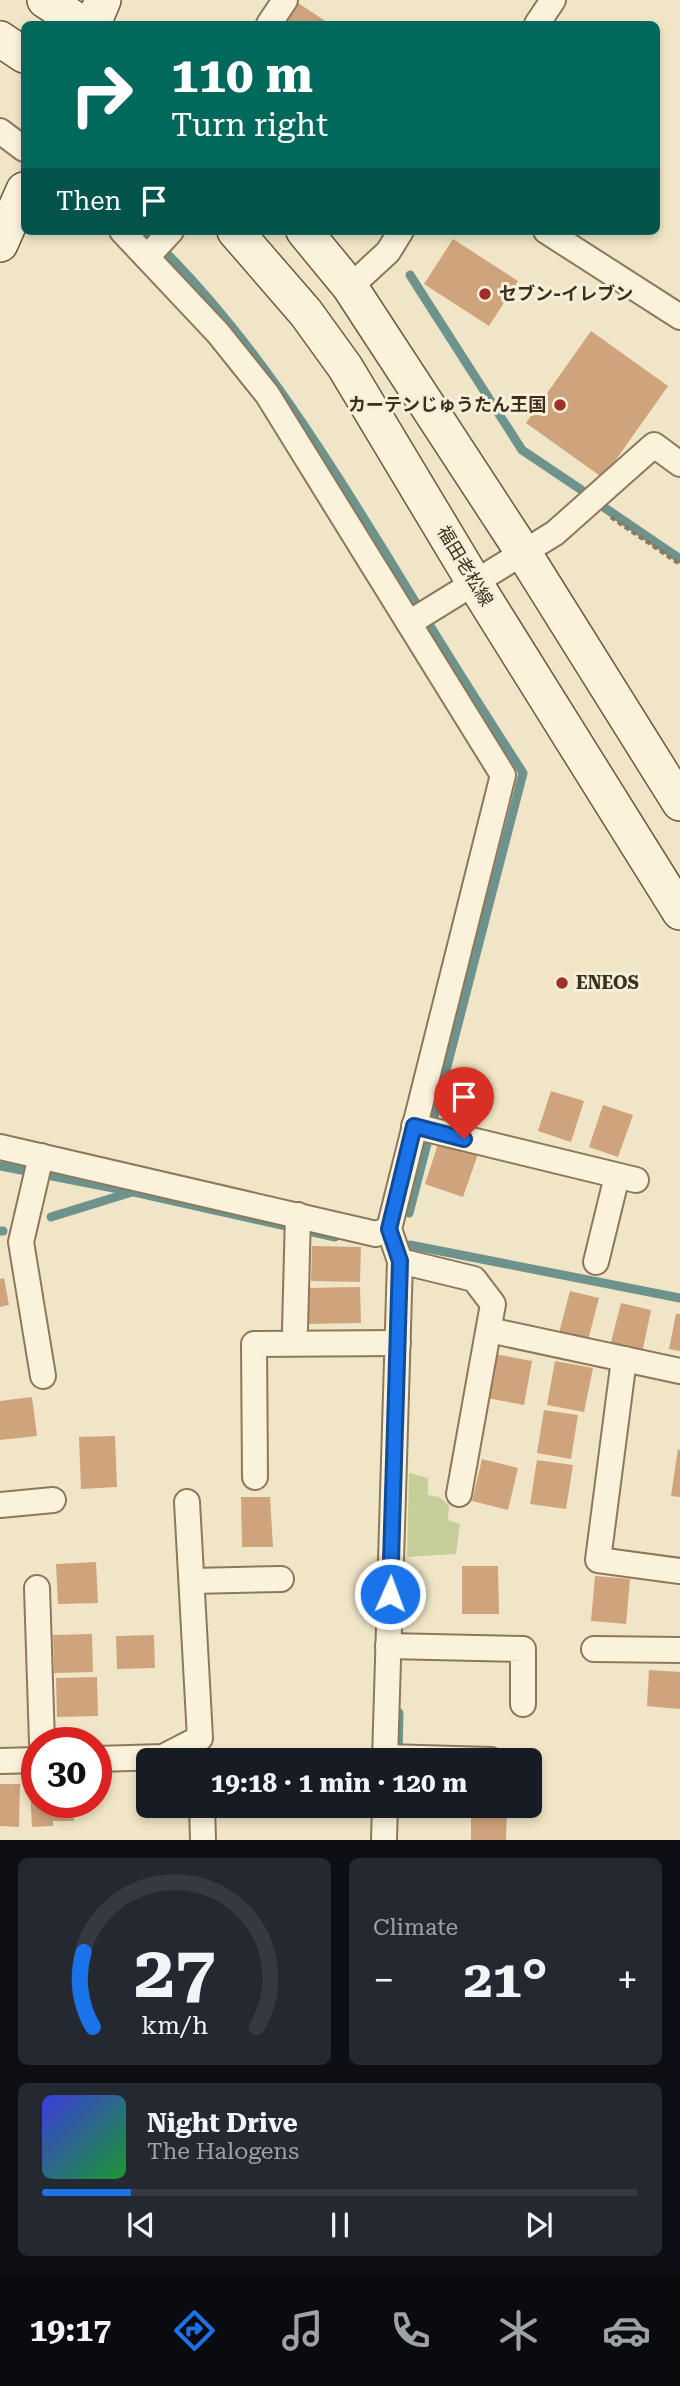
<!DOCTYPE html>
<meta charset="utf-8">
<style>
body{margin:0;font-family:"Roboto Serif","Noto Sans JP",serif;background:#242831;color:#f1f3f6;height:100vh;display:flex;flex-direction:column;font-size:26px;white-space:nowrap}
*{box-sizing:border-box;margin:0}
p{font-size:23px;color:#9ea1a6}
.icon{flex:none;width:38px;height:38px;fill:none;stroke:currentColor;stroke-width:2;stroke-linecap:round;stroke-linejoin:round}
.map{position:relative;height:1840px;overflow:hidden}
.drawer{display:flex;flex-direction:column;gap:18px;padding:18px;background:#0d0f14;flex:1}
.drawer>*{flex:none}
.top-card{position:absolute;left:21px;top:21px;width:639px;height:214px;border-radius:10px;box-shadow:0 4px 10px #0003;background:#00695c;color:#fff;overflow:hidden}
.speed{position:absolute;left:21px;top:1727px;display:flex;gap:14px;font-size:35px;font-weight:700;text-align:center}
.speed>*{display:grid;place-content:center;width:91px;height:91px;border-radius:50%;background:#171b24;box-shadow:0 4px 10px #0003;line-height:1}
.speed .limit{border:10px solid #d22;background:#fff;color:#111}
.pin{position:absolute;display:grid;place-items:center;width:60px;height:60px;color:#fff;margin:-72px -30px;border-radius:50% 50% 50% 0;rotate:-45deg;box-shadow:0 0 7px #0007}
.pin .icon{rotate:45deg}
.me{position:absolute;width:77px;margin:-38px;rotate:2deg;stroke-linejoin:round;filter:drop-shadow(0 0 5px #0008)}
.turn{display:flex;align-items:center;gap:24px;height:147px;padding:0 35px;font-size:32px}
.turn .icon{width:91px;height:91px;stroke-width:2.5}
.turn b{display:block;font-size:49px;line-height:60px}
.then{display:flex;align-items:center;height:66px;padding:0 35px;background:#0003;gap:14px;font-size:26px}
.big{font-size:52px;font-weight:700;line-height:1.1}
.drawer .tile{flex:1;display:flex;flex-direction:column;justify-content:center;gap:10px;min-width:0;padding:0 24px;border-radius:10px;background:#242831}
.drawer .dial{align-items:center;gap:0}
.dial svg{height:182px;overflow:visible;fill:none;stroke:#363941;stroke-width:7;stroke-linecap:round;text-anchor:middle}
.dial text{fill:#f1f3f6;stroke:none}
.song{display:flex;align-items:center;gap:21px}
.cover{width:84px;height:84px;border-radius:10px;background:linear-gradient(135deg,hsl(240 70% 55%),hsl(130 70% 35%))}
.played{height:7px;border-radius:4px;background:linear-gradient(90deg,#1a73e8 15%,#363941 15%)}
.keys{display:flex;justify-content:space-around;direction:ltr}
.heat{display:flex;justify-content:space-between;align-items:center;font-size:38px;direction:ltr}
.drawer .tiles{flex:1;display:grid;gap:18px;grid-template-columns:1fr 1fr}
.tile:last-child{grid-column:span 2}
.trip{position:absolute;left:136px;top:1748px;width:406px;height:70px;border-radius:10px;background:#171b24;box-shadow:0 4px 10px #0003;font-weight:700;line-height:70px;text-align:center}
.dock{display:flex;height:112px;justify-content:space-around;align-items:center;background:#090b0e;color:#9ea1a6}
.dock .icon{width:49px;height:49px}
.dock .selected{color:#1a73e8}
.dock b{font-size:32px;color:#f1f3f6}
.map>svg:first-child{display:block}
.green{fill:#c6cf9a}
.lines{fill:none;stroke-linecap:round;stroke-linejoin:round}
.stream{stroke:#6e938c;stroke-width:9}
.building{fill:#cfa37c}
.street-casing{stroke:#8d785c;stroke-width:28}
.secondary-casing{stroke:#6f593f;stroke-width:38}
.path{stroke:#8d785c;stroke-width:4.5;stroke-dasharray:5 3.5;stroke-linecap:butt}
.street{stroke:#faf2db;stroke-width:24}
.secondary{stroke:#faf2db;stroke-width:35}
.route-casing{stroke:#114b97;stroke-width:18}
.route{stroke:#1a73e8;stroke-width:12}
.poi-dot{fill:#9e2f2a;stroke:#f7efd7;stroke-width:2.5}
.labels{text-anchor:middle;stroke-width:6;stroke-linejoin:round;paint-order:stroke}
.poi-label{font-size:18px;font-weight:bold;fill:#3d2f20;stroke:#f7efd7;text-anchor:start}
.street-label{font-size:18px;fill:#3d2f20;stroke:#f7efd7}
</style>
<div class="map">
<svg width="680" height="1840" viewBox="0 0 680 1840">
<rect width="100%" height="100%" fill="#f0e6c7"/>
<path class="green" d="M409,1473L428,1478V1495L439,1497L449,1505L448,1520L460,1524L456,1554L407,1557Z"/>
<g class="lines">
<g class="stream">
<path d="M144,231C246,327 318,444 391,562C434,633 478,703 523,773L409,1213"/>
<path d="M410,275L522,450L586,493"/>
<path d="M605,508L680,559"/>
<path d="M0,1166L134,1192L335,1237"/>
<path d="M51,1217L132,1192"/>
<path d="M0,1231H3"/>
<path d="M410,1245L680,1298"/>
<path d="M398,1755L399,1713"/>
</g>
</g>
<g class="building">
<path d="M298,3L330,24H283Z"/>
<path d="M453,239L518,281L489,326L424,284Z"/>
<path d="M591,331L668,386L603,478L526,423Z"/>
<path d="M551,1091L584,1101L571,1142L538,1131Z"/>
<path d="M603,1105L633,1115L618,1157L589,1147Z"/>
<path d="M439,1141L478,1154L463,1197L425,1184Z"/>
<path d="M312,1246L361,1247L360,1282L311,1281Z"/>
<path d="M4,1278L9,1305L0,1307V1279Z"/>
<path d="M360,1287L361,1323L306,1324V1288Z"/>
<path d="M570,1291L599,1298L587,1344L558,1337Z"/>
<path d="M621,1303L651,1310L642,1353L610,1346Z"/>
<path d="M676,1314H680V1351L669,1349Z"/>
<path d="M495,1354L532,1361L524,1405L487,1398Z"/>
<path d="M555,1361L593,1368L584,1412L547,1405Z"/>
<path d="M32,1397L37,1436L0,1440V1401Z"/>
<path d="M544,1410L578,1415L571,1459L537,1453Z"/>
<path d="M115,1436L117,1487L81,1489L79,1437Z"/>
<path d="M678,1449L680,1450V1497L671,1496Z"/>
<path d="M482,1459L518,1468L508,1510L472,1501Z"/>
<path d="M537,1460L573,1465L566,1509L530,1504Z"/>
<path d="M241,1497H270L273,1547H242Z"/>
<path d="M96,1562L98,1603L58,1604L56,1564Z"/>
<path d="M462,1566H498L499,1614H462Z"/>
<path d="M595,1576L630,1579L626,1624L591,1621Z"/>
<path d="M92,1634L93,1672L54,1673L53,1635Z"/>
<path d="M154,1635L155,1668L117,1669L116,1636Z"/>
<path d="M649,1670L680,1672V1709L647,1706Z"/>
<path d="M97,1677L98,1716L57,1717L56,1678Z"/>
<path d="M0,1784H20L19,1827L0,1826Z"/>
<path d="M30,1788H37V1802L73,1803L74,1821H53V1826L32,1827Z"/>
<path d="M471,1806H507L506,1840H471Z"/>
</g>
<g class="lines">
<defs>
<g id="street">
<path d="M269,24L285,0"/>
<path d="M537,24L553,0"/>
<path d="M0,131L24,149"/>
<path d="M122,231L218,333L267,394L503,775L389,1229L400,1261L385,1760"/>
<path d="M546,231L680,317"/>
<path d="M147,257L171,231"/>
<path d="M350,287L388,252L401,231"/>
<path d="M409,623L555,533L654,445L680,464"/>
<path d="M414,1126L636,1180"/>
<path d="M0,1147L376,1234L389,1229"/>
<path d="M41,1156L21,1242L43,1376"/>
<path d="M400,1261L474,1279L493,1304L459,1494"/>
<path d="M596,1262L617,1176"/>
<path d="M295,1329L298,1215"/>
<path d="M489,1330L680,1371"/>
<path d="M624,1359L598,1560L680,1571"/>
<path d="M255,1477L254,1344L398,1343"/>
<path d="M0,1505L53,1500"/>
<path d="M192,1581L281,1579"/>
<path d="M37,1588L42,1743"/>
<path d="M388,1646L523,1649V1704"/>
<path d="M594,1649L680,1650"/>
<path d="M385,1757L491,1760"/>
<path d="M96,1759L163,1757L200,1738L187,1502"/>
<path d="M0,1761L37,1760"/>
<path d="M202,1806L203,1840"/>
<path d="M384,1840L385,1806"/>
</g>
<g id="secondary">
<path d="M45,0L82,24"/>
<path d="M93,24L103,0"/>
<path d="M0,39L24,55"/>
<path d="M235,231L306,313L345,367L474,582L680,912"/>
<path d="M304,231L350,287L523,552L680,803"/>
<path d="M0,244L24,190"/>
</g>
</defs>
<use href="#street" class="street-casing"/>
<use href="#secondary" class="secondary-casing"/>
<path class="path" d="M611,517L680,564"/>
<use href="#street" class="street"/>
<use href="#secondary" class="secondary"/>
</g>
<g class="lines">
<defs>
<path id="route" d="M390,1594L400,1261L389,1229L414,1126L464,1139"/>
</defs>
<use href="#route" class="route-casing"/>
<use href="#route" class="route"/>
</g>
<g class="poi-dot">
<circle cx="485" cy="294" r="7"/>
<circle cx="560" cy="405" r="7"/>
<circle cx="562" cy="983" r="7"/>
</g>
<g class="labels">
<g class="poi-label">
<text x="499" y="300">セブン-イレブン</text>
<text x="546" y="411" text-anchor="end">カーテンじゅうたん王国</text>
<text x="576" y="989">ENEOS</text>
</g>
<g class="street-label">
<text transform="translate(465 566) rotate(59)" y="6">福田老松線</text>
</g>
</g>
</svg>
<div class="speed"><div class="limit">30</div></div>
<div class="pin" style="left:464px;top:1139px;background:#d93025"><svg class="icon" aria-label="arrive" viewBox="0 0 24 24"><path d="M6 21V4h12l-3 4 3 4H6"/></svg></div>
<svg class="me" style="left:390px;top:1594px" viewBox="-20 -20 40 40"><circle r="17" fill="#1a73e8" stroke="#fff" stroke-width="3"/><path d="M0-11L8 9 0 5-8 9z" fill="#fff"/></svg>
<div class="trip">19:18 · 1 min · 120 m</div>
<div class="top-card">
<div class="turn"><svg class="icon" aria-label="right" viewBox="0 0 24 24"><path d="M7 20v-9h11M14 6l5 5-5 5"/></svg><div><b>110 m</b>Turn right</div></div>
<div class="then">Then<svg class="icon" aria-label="arrive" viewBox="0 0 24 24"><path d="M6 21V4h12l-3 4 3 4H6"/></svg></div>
</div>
</div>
<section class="drawer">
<div class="tiles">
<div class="tile dial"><svg viewBox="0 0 100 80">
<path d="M14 69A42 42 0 1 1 86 69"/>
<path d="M14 69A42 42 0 0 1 10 36" stroke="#1a73e8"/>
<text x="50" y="56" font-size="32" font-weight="700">27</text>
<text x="50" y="72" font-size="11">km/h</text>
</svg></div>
<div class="tile"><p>Climate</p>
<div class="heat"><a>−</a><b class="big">21°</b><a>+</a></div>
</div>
<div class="tile">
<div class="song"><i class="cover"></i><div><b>Night Drive</b><p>The Halogens</p></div></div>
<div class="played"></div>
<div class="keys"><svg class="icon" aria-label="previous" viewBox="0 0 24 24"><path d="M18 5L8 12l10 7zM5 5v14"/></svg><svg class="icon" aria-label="pause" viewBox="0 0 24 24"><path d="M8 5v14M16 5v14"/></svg><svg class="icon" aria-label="next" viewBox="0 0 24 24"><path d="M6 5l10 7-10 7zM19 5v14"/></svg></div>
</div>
</div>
</section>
<nav class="dock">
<b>19:17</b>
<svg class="icon selected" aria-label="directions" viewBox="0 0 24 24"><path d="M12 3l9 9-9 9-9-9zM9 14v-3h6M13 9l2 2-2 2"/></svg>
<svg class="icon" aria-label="music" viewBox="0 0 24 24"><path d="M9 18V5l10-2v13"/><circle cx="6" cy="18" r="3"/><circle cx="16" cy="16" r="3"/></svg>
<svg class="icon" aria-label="phone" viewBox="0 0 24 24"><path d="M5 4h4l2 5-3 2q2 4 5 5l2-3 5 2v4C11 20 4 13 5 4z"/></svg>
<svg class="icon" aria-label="climate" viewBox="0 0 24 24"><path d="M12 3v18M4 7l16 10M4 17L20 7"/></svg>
<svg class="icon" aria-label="car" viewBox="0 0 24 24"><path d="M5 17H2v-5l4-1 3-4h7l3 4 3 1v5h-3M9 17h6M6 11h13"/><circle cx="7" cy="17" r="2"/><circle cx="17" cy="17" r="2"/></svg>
</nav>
